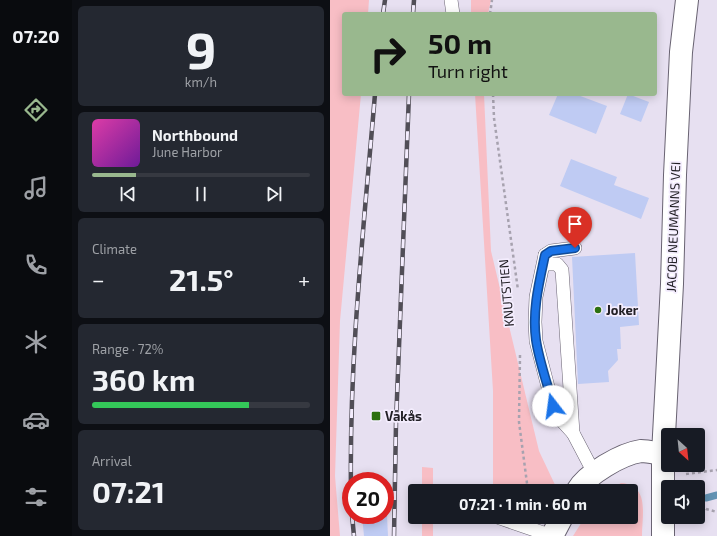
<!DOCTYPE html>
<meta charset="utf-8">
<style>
body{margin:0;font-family:"Exo 2",sans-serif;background:#242831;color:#f1f3f6;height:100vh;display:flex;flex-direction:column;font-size:15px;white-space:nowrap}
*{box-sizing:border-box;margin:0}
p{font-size:13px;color:#9ea1a6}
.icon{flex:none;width:22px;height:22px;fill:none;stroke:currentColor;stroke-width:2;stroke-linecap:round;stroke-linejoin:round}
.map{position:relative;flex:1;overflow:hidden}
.drawer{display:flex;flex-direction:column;gap:6px;padding:6px;background:#0d0f14;width:258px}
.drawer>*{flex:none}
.guide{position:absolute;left:12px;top:12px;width:315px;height:84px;border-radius:4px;box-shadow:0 2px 10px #0003;background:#99b88e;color:#111;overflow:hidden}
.needle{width:26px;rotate:153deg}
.fabs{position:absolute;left:331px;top:428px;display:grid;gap:8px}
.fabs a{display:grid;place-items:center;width:44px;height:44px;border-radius:4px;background:#171b24;box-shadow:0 2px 10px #0003;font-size:20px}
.speed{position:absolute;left:12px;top:472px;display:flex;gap:8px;font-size:20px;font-weight:700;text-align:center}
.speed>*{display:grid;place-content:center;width:52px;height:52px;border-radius:50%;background:#171b24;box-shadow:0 2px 10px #0003;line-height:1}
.speed .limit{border:6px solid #d22;background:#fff;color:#111}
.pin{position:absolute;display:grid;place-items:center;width:34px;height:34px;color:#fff;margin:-41px -17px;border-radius:50% 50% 50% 0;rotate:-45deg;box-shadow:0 0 4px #0007}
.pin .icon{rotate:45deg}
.me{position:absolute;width:44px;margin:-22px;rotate:345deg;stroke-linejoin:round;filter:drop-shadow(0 0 3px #0008)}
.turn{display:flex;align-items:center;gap:14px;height:84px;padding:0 20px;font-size:18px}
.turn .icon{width:52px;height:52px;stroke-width:2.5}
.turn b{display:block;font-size:28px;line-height:34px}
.big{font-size:30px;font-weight:700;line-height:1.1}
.drawer .widget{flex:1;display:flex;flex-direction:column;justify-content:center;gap:6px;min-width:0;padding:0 14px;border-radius:6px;background:#242831}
.drawer .dial{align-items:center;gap:0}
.dial b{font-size:52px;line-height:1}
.song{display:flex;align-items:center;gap:12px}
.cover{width:48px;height:48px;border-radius:6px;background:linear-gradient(135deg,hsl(320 70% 55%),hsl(280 70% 35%))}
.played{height:4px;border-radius:2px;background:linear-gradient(90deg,#99b88e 20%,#363941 20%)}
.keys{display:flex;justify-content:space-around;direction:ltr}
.heat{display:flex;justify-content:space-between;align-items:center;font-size:22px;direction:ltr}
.charge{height:6px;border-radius:3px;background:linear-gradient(90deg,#34c759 72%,#363941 0)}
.trip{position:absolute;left:78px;top:484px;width:230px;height:40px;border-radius:4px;background:#171b24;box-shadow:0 2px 10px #0003;font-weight:700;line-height:40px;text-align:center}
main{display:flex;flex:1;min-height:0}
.tab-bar{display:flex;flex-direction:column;width:72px;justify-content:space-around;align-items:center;background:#090b0e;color:#9ea1a6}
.tab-bar .icon{width:28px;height:28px}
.tab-bar .active{color:#99b88e}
.tab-bar b{font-size:18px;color:#f1f3f6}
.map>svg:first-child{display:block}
.green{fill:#f8bec5}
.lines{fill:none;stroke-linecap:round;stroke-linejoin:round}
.stream{stroke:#6292b3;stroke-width:7}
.building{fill:#bfcbf3}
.lane-casing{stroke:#696372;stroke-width:14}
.street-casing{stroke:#696372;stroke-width:24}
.path{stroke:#a7a2af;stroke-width:2.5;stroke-dasharray:3 3;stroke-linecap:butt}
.lane{stroke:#fff;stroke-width:13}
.street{stroke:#fff;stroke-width:22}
.rail-casing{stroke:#514e57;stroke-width:4.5}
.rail{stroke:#f4edfe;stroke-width:3;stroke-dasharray:9;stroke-linecap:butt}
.route-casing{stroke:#114b97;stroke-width:10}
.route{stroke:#1a73e8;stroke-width:7}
.poi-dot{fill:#2d7110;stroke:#f4edfe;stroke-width:1.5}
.labels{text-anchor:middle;stroke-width:3.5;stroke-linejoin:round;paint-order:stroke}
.street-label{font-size:13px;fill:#211f25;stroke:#f4edfe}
.poi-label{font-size:13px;font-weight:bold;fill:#211f25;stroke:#f4edfe;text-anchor:start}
</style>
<main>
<nav class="tab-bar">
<b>07:20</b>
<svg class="icon active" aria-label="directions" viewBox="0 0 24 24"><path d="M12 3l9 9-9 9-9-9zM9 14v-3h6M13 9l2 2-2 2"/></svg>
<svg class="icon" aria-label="music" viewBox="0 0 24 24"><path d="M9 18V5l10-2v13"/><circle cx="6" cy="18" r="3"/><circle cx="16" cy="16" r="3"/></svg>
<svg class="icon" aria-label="phone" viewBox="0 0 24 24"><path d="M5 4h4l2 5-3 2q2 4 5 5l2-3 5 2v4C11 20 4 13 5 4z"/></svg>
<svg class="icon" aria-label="climate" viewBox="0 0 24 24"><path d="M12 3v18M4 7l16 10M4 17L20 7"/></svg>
<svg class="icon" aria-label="car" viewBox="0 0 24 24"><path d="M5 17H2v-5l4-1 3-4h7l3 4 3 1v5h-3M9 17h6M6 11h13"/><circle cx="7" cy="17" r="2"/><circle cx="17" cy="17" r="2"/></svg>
<svg class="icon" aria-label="filters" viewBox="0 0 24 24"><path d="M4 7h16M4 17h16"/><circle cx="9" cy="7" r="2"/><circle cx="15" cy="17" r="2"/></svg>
</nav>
<section class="drawer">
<div class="widget dial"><b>9</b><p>km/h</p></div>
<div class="widget">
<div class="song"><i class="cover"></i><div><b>Northbound</b><p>June Harbor</p></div></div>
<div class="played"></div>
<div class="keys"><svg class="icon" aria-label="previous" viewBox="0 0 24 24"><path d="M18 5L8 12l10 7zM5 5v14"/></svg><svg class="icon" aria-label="pause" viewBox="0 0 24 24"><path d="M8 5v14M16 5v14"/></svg><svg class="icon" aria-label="next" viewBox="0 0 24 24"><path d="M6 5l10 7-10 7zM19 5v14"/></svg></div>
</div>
<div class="widget"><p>Climate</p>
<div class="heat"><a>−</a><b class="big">21.5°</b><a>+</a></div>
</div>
<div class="widget"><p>Range · 72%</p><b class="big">360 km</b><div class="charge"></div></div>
<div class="widget"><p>Arrival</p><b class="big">07:21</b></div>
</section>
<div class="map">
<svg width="387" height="536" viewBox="0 0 387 536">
<rect width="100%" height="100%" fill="#e7e0f1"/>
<g class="green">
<path d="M0,0H39L38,14H14V94H31L10,321L5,476L10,536H0Z"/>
<path d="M141,0H161L158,14H141Z"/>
<path d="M145,94H154L161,251L209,451L227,489L225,491H163V391Z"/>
<path d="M92,467L103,468V491H92Z"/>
<path d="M291,483C320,485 312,515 312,536H243L255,517H301V491H276Z"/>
<rect x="92" y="517" width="11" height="19"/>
</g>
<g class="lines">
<path class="stream" d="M376,498L387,495"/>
</g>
<g class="building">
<path d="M228,94H245L277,106L266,134L219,115Z"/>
<path d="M298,94L319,102L311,122L290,114Z"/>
<path d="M241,159L287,177L284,185L319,198L311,219L230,186Z"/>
<path d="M305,253L309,325L290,327L291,349H287L288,360L278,371L279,382L248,384L242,257Z"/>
<path d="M32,515H57L58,536H34Z"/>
</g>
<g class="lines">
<defs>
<g id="lane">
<path d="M121,0L123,14"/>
<path d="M245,248L221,251L215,255L206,297L205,322L206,341L223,406L232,421L243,433L264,473"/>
<path d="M215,255L217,264H227L232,270L243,433"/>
<path d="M167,517L222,536"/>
</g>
<g id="street">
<path d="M247,491C257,474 291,454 311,451C318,451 326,453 333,454"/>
<path d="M222,536L232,517"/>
<path d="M333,536V454L342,284L345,175L351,52L357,0"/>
</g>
</defs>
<use href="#lane" class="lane-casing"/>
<use href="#street" class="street-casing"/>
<g class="path">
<path d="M160,14L162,0"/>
<path d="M163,94L164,118L188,290"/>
<path d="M190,355L189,422L198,491"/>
<path d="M356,474L387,470"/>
<path d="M368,500L376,509L387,512"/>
</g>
<use href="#lane" class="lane"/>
<use href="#street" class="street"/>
<defs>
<g id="rail">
<path d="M53,14L55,0"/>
<path d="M83,14L84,0"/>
<path d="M21,490C19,357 34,226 45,94"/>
<path d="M22,515L24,536"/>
<path d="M64,536L66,423L79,94"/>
</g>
</defs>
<use href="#rail" class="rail-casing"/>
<use href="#rail" class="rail"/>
</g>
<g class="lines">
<defs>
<path id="route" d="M223,406C218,385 209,361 206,340C202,311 209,283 215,255L221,251L245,248"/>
</defs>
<use href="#route" class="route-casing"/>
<use href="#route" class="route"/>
</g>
<g class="poi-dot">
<circle cx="268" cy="310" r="4"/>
<rect x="41" y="411" width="10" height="10" rx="2"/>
</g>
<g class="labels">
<g class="street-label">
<text transform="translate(343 227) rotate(-88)" y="5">JACOB NEUMANNS VEI</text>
<text transform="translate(176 293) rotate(-95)" y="5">KNUTSTIEN</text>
</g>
<g class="poi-label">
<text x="276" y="315">Joker</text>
<text x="55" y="421">Vakås</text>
</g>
</g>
</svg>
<div class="fabs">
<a><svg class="needle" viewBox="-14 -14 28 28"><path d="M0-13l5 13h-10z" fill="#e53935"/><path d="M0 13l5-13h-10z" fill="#9ea1a6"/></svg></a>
<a><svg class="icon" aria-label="sound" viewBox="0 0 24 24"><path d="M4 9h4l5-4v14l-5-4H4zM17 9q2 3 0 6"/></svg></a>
</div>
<div class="speed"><div class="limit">20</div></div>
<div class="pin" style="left:245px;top:248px;background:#d93025"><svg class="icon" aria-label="arrive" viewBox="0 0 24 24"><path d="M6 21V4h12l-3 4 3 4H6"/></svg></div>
<svg class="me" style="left:223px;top:406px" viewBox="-20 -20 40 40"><circle r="19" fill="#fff"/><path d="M0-13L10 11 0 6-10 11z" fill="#1a73e8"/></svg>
<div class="trip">07:21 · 1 min · 60 m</div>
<div class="guide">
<div class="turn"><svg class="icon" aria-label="right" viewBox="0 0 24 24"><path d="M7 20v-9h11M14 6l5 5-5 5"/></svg><div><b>50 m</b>Turn right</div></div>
</div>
</div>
</main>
